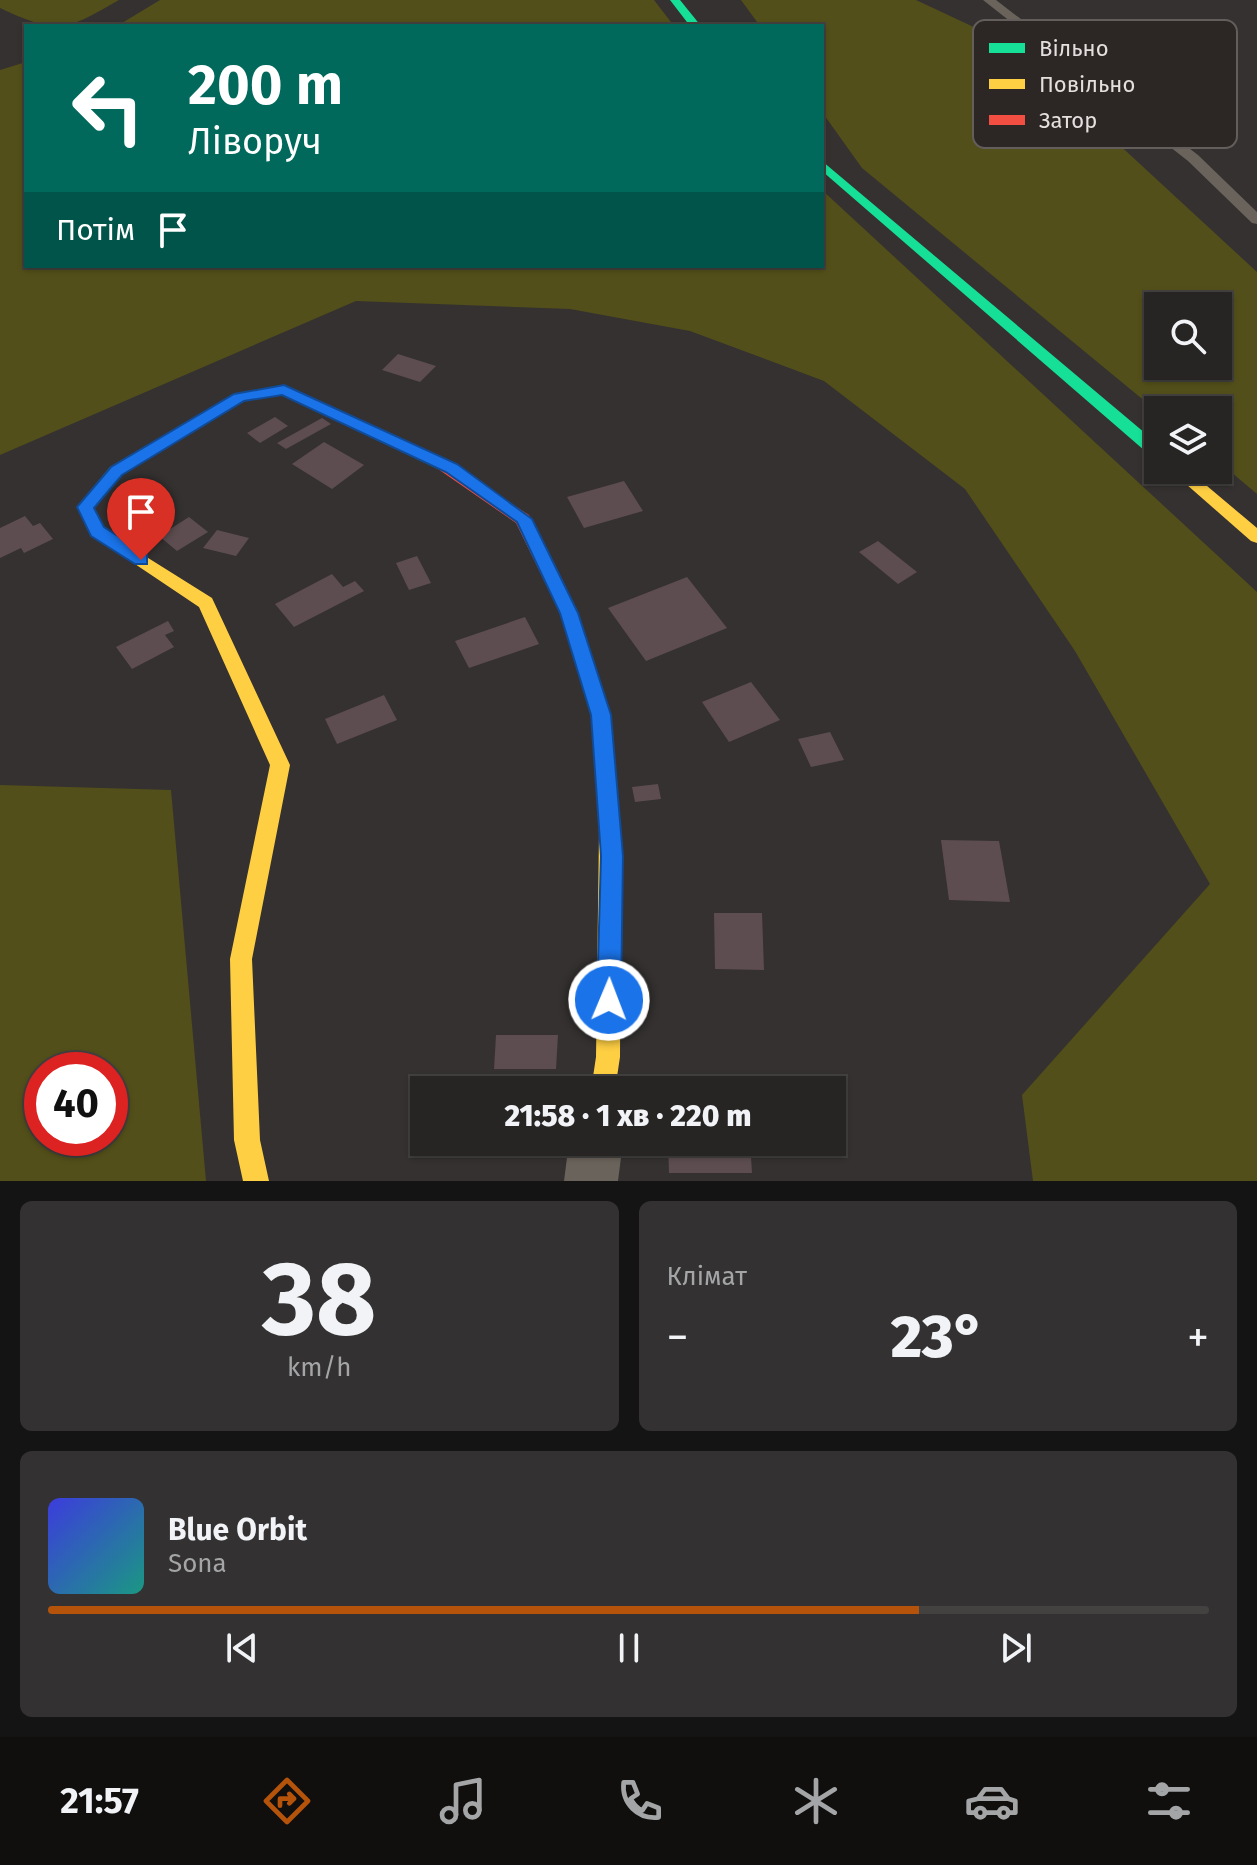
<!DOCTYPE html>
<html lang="uk">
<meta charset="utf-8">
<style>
body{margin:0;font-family:"Fira Sans",sans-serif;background:#333131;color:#f1f3f6;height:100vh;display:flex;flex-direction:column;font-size:30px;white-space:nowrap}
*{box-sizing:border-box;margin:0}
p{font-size:26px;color:#a4a5a6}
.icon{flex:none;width:44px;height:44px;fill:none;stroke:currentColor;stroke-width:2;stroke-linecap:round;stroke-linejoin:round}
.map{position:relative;height:1181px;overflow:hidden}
.sheet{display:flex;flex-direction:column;gap:20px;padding:20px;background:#151414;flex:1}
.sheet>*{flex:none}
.hud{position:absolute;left:24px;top:24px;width:800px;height:244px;border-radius:0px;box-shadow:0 2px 6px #0004,0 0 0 2px #434241;background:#00695c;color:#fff;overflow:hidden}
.buttons{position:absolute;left:1144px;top:292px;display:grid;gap:16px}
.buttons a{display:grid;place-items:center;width:88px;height:88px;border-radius:0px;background:#272524;box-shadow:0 2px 6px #0004,0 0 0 2px #434241;font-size:40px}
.speed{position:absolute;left:24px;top:1052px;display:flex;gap:16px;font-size:40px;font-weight:700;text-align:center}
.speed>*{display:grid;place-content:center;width:104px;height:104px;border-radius:50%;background:#272524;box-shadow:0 2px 6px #0004,0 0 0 2px #434241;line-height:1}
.speed .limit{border:12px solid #d22;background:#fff;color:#111}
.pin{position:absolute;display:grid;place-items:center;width:68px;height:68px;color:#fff;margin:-82px -34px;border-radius:50% 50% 50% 0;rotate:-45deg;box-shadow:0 0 8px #0007}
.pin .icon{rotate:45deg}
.me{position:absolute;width:88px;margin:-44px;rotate:1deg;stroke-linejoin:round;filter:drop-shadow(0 0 6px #0008)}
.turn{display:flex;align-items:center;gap:28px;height:168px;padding:0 32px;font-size:36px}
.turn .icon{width:104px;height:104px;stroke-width:2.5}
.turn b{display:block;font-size:56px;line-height:68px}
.then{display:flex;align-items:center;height:76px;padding:0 32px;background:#0003;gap:16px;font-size:30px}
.big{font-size:60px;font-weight:800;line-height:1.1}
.sheet .card{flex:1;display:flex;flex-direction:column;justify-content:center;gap:12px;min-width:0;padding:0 28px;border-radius:12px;background:#333131}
.sheet .dial{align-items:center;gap:0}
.dial b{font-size:104px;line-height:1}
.song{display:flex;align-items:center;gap:24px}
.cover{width:96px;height:96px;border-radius:12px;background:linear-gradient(135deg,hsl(240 70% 55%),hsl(170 70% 35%))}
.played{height:8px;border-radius:4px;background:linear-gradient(90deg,#b45309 75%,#434241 75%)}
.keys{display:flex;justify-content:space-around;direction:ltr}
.heat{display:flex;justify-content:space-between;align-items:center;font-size:44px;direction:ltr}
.sheet .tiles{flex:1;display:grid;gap:20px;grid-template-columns:1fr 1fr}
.card:last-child{grid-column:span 2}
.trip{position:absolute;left:410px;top:1076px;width:436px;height:80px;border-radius:0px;background:#272524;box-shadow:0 2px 6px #0004,0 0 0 2px #434241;font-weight:800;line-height:80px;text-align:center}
.dock{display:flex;height:128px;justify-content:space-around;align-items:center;background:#100f0e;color:#a4a5a6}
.dock .icon{width:56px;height:56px}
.dock .active{color:#b45309}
.dock b{font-size:36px;color:#f1f3f6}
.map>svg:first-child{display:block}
.green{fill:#524f1a;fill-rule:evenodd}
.building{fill:#5d4d50}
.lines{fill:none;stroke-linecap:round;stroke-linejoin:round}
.lane{fill:#6a635b;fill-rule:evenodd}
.street{fill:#6a635b;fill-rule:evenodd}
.fast{fill:#16e098;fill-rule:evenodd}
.slow{fill:#ffcf43;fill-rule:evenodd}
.jam{fill:#f24e42;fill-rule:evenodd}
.route{fill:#1a73e8;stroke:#114b97;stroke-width:2}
.key{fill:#2c2624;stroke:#635e5c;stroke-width:2}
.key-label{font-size:22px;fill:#e4e0df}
</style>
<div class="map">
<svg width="1257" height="1181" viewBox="0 0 1257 1181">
<rect width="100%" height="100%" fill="#343130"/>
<g class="green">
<path d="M0,0H119C65,31 58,35 0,8Z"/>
<path d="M160,0H654L674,26H117Z"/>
<path d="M741,0H916L1010,44L1257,272V494L1218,461V410L1158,412L862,168L822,112V26H760ZM1158,306H1218V366H1158Z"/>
<path d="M26,62V266H822V190L1257,592V1181H1033L1022,1095L1210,884L1075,651L965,489L824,381L690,331L570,309L356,301L0,455V70Z"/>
<path d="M0,785L171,790L206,1181H0ZM110,1070V1138H42V1070Z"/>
</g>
<g class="building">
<path d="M398,354L436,366L420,382L382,370Z"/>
<path d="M275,417L288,426L260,443L247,433Z"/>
<path d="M322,418L331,424L286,449L277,443Z"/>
<path d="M324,442L364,465L332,489L292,464Z"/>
<path d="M624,481L643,511L584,528L567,497Z"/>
<path d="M25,516L33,526L40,523L53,539L24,553L21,548L0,558V528Z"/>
<path d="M189,517L208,532L177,551L159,536Z"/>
<path d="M217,530L249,538L236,556L203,548Z"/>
<path d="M878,541L917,572L898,584L859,552Z"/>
<path d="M417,556L431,583L409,590L396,563Z"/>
<path d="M332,574L343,587L355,581L364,591L294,627L275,604Z"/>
<path d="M687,577L727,628L646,661L608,608Z"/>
<path d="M525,617L539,644L469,668L455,641Z"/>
<path d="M168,621L174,631L165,635L174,647L132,669L116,647Z"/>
<path d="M751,682L780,720L729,742L702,702Z"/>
<path d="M384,695L397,720L337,744L325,719Z"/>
<path d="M830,732L844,760L811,767L798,739Z"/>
<path d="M658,784L661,799L635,802L632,787Z"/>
<path d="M941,840L999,841L1010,902L949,900Z"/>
<path d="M714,913H762L764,970L715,969Z"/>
<path d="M496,1035H558L556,1069H494Z"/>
<path d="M668,1142H750L752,1173H669Z"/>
</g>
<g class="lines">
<path class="lane" d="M983,0H996L1198,155L1257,212V224L1252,223L1188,161Z"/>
<path class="street" d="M569,1142H623L618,1181H564Z"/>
<g class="fast">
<path d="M670,0H680L701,26H690Z"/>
<path d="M822,161L1158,444V458L1152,457L822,171Z"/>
<path d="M284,385L450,461L452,465L450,469H438L282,395L244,401L122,475L94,508L104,527L135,548L138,552L135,556H123L91,535L77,507L110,467L235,394Z"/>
</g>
<g class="slow">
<path d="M1170,470H1188L1257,528V543L1251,541Z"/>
<path d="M129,546L212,598L290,765L252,959L260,1140L269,1181H243L234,1140L230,959L270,765L199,607L123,556L120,552L123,548Z"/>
<path d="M610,824L617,827L621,833L620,1057L615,1090H591L596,1057L599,833L603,827Z"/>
</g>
<path class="jam" d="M444,460L529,515L578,613L611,715L621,833L617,839L610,842L603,839L599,833L591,715L560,613L516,523L438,469L436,465L438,461Z"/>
</g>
<path class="route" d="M284,385L457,464L532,519L578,613L611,715L623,856L621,1000L617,1008L609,1011L601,1008L597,1000L601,856L591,715L560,613L517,522L446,472L282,395L244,401L122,475L94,508L104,527L147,555V564H135L91,536L77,507L111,467L234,394Z"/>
<rect x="973" y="20" width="264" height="128" rx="12" class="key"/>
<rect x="989" y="43" width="36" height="10" fill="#16e098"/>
<rect x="989" y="79" width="36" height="10" fill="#ffcf43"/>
<rect x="989" y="115" width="36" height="10" fill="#f24e42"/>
<g class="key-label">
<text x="1039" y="56">Вільно</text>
<text x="1039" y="92">Повільно</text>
<text x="1039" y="128">Затор</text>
</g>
</svg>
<div class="buttons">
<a><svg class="icon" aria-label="search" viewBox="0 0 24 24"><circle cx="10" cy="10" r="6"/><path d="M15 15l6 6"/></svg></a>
<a><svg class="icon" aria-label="layers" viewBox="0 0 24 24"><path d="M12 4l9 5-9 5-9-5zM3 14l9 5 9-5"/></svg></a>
</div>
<div class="speed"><div class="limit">40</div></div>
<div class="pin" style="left:141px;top:560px;background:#d93025"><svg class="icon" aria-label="arrive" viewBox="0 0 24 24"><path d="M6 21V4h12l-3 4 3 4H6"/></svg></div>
<svg class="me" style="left:609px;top:1000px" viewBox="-20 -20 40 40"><circle r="17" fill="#1a73e8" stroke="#fff" stroke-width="3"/><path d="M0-11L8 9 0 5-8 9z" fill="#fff"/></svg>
<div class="trip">21:58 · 1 хв · 220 m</div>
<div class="hud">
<div class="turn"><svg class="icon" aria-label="left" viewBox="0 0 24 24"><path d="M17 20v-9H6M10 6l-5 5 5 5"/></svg><div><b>200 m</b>Ліворуч</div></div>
<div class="then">Потім<svg class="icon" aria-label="arrive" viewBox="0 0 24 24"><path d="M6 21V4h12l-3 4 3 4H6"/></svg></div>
</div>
</div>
<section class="sheet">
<div class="tiles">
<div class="card dial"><b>38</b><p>km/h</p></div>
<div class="card"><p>Клімат</p>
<div class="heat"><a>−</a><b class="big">23°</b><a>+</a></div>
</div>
<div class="card">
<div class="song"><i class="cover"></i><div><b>Blue Orbit</b><p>Sona</p></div></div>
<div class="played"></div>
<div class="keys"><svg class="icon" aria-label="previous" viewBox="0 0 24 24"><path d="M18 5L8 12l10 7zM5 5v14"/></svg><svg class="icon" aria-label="pause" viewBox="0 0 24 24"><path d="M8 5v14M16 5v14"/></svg><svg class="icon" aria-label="next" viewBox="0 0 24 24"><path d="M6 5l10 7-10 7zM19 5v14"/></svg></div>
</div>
</div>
</section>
<nav class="dock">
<b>21:57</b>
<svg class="icon active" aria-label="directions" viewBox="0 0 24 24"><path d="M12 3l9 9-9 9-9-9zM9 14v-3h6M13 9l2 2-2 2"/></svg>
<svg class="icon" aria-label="music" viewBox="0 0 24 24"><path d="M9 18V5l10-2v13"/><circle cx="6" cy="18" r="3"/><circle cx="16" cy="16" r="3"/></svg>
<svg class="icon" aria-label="phone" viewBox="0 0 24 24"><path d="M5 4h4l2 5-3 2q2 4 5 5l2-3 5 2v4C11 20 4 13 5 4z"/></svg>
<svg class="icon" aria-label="climate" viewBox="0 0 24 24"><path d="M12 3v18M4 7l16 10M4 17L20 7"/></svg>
<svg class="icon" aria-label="car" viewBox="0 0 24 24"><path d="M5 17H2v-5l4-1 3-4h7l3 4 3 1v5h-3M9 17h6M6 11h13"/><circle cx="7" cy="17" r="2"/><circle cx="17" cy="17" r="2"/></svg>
<svg class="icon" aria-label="filters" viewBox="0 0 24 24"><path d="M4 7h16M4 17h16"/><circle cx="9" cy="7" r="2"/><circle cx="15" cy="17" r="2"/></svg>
</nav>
